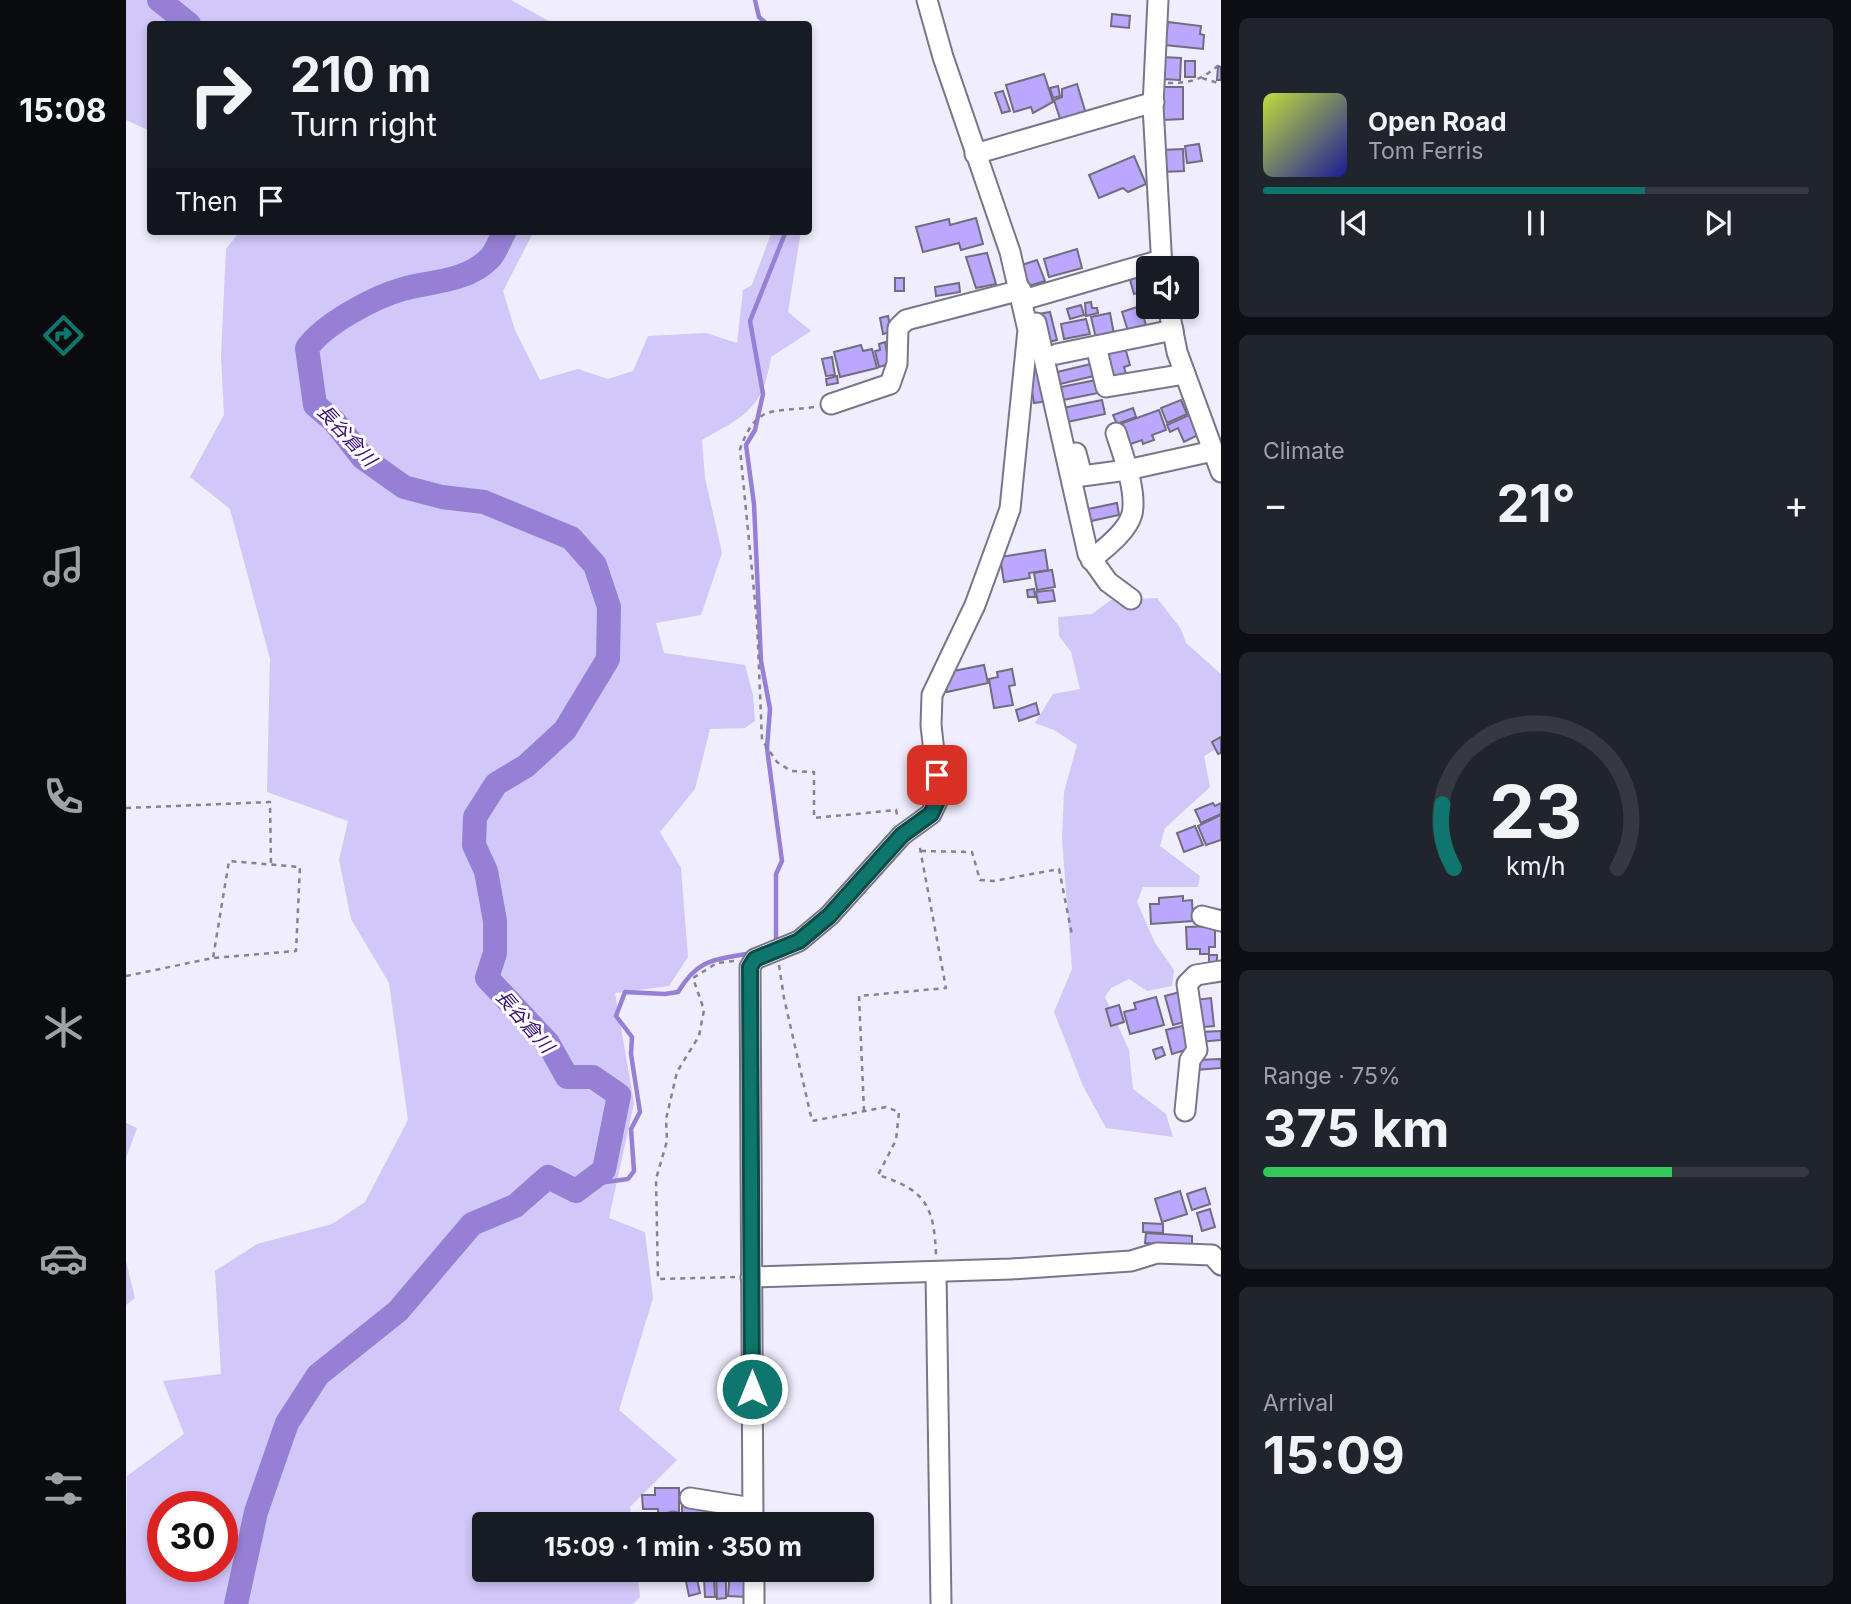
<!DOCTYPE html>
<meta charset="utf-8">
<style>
body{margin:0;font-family:Inter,"Noto Sans JP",sans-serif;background:#20242c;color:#f1f3f6;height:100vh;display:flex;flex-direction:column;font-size:26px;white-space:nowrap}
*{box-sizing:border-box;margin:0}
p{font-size:23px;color:#9ea1a6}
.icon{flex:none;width:38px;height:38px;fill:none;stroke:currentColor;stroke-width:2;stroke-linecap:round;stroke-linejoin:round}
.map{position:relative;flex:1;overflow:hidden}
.drawer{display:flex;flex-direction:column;gap:18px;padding:18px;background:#0d0f14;width:630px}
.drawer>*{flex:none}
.top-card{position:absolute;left:21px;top:21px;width:665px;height:214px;border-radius:7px;box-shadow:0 4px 10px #0003;background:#171b24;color:#f1f3f6;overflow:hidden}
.fabs{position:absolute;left:1010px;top:256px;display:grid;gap:14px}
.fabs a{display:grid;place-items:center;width:63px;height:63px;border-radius:7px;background:#171b24;box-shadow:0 4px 10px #0003;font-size:35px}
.speed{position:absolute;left:21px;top:1491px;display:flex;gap:14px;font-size:35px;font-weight:700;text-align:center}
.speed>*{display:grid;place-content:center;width:91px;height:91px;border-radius:50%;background:#171b24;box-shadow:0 4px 10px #0003;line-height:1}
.speed .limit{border:10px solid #d22;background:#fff;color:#111}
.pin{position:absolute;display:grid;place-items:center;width:60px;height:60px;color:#fff;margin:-30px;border-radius:14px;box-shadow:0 4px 10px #0006}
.me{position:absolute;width:77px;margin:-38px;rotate:0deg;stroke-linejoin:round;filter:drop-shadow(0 0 5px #0008)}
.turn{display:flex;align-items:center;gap:24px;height:147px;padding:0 28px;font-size:32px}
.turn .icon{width:91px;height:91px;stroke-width:2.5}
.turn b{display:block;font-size:49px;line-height:60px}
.then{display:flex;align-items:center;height:66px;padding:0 28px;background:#0003;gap:14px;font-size:26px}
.big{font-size:52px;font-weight:700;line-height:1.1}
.drawer .card{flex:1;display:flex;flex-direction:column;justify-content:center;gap:10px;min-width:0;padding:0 24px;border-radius:10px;background:#20242c}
.drawer .dial{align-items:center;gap:0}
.dial svg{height:182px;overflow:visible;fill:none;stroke:#363941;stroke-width:7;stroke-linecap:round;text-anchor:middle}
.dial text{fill:#f1f3f6;stroke:none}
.song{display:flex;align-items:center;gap:21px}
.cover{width:84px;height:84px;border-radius:10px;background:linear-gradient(135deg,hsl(70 70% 55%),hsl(240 70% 35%))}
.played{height:7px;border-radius:4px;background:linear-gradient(90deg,#0f766e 70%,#363941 70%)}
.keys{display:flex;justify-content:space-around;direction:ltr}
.heat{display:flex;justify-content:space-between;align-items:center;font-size:38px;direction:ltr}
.charge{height:10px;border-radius:5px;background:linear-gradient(90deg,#34c759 75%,#363941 0)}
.trip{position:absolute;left:346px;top:1512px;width:402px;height:70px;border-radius:7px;background:#171b24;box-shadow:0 4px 10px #0003;font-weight:700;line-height:70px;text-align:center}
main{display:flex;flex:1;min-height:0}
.dock{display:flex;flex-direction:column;width:126px;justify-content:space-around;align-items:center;background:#090b0e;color:#9ea1a6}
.dock .icon{width:49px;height:49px}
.dock .selected{color:#0f766e}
.dock b{font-size:32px;color:#f1f3f6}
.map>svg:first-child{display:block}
.green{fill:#d1c7f8;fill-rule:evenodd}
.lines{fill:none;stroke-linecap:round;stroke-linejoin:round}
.stream{stroke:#9680d5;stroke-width:4.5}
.river{stroke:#9680d5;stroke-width:24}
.building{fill:#bca7fe;stroke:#706d7f;stroke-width:2}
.minor-casing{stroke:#7a7689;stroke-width:23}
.path{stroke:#85838f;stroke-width:2.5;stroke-dasharray:5 5;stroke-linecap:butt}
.minor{stroke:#fff;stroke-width:19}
.route-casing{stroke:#0a4d48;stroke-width:18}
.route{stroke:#0f766e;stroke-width:12}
.labels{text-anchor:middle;stroke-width:6;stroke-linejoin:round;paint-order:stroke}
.water-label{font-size:19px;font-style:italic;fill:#3a0e74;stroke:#fff}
</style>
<main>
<nav class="dock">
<b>15:08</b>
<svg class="icon selected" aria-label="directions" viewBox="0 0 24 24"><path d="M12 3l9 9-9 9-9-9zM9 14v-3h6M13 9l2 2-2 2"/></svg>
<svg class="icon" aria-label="music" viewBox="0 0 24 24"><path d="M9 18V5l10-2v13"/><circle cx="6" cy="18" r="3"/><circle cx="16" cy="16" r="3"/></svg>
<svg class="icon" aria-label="phone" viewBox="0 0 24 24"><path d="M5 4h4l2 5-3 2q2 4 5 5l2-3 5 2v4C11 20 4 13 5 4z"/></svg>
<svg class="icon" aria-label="climate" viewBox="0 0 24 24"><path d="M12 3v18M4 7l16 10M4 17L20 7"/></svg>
<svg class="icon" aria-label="car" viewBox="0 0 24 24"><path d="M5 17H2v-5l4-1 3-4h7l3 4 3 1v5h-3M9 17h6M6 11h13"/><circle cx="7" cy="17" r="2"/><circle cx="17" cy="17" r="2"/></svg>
<svg class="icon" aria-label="filters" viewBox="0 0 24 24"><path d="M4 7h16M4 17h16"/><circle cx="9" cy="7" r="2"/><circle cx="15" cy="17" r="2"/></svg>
</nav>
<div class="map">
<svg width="1095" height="1604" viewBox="0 0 1095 1604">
<rect width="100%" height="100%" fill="#f0edfe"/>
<g class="green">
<path d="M0,0H385L428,24H24V131L0,120Z"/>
<path d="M114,231H408L377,291L389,330L414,380L452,369L482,379L507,371L522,336L580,333L611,343L617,290L626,285L646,231H675L662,312L685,331L645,357C637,410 618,416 576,440L579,478L596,553L575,615L530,623L538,653L619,665L627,695L629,721L619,728L584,729L569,789L534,832L555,868L562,957L543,986L489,993L508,1103L483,1218L519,1232L527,1298L493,1410L551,1460L504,1507L506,1524H359V1570H511L514,1597L507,1604H0L1,1476L58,1434L37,1381L95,1374L89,1271L131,1244L206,1224L239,1202L282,1120L263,983L225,919L213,860L222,821L141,792L144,659L104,509L64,477L98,415L95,356L100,249ZM37,1507H96V1566H37Z"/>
<path d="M1031,598L1055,629L1060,643L1095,674V746L1078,756L1084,787L1039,828L1034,846L1074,876L1072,887H1017L1011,902L1029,943L1048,970L1046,986L1021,991L1003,979L985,988L979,997L1003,1050L1007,1089L1040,1114L1047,1137L980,1128L957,1086L928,1012L946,969L936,839L938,792L951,745L928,730L909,723L927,694L954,689L945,652L933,636L932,617L966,614L985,600Z"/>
<path d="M0,1123L11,1128L0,1158Z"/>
<path d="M0,1261L9,1298L0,1305Z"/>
</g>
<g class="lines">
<g class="stream">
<path d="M629,0L633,17L641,24"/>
<path d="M650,945V874L656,861L641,748L644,709L635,661L628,504L620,445L629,430L637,394L624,321L660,231"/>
<path d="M457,1185L502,1179L508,1171L505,1129L514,1112L505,1054L506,1037L490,1016L499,992L539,994L552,992C573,957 590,960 625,953"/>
</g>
<g class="river">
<path d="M33,0L63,24"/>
<path d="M110,1604L130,1512L161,1423L192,1375L272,1311L346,1224L389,1206L422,1177L450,1191L478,1170L493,1095L467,1077H441L422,1043L361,978L369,953V921L360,871L348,845L349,817L370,784L400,766L439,730L482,659L483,607L469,565L445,538L358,502L316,497L278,487L237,458L208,421L189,405L181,348C198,324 248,297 277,289C305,281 340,282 363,259C370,253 374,239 379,231"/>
</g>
</g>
<g class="building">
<path d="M986,14L1004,16L1003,28L985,26Z"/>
<path d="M1042,22L1075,26L1074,34L1078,35L1077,49L1039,45Z"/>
<path d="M1036,57L1055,58L1054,80L1035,79Z"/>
<rect x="1059" y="61" width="10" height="16"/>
<path d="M1092,66L1095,67V80H1091Z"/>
<path d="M918,74L927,102L907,113L905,107L888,112L880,85Z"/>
<path d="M951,84L961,117L936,125L928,100L936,97V89Z"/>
<path d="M932,86L934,96L927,98L924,88Z"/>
<path d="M1036,87H1057V119L1037,120Z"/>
<path d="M877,91L884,111L876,113L869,93Z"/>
<path d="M1073,144L1076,161L1061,163L1059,146Z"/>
<path d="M1057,149L1058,171L1036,172L1035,150Z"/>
<path d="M1008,156L1020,184L1002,192L997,188L973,198L963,175Z"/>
<path d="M850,218L857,244L835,250L833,243L797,252L790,227L823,219L824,225Z"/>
<path d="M951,249L956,268L923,277L918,259Z"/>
<path d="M861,253L870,284L850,288L840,257Z"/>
<path d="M911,260L919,281L903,286L896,265Z"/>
<path d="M1022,271V290L1008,294L1003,276Z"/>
<rect x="769" y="278" width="9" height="13"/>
<path d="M833,283L834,292L810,296L809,287Z"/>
<path d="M965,302L966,308H971L972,313L960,316L959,303Z"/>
<path d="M955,305L958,315L944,319L941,309Z"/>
<path d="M1014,306L1020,325L1002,331L996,312Z"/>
<path d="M924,312L931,340L919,343L912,314Z"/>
<path d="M984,313L988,334L970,338L965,317Z"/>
<path d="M762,316L765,332L757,334L754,318Z"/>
<path d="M960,319L964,334L938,339L935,324Z"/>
<path d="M759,342L763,364L753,367L749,351L754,350L753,344Z"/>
<path d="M998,344L1004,365L998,367L1000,374L984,378L977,350Z"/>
<path d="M735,345L737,351L746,349L751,368L714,377L708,352Z"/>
<path d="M706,357L709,375L700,376L696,359Z"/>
<path d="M965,364L968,376L934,384L931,372Z"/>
<path d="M916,368L922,401L908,403L902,370Z"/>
<path d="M711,376L712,383L701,385L700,379Z"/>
<path d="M970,380L972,393L937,400L935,387Z"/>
<path d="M976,400L979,414L941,422L937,408Z"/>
<path d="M1055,400L1061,414L1041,423L1035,408Z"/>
<path d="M1007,408L1010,417L991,424L987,415Z"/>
<path d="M1033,410L1040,430L1026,435L1028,440L1017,444L1016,440L999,446L991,425Z"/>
<path d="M1063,415L1072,435L1058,442L1052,428L1044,432L1041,425Z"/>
<path d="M991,503L993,515L965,521L962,509Z"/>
<path d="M919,550L922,570L903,573L904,578L878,582L874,557Z"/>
<path d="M926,570L929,587L911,590L908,573Z"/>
<path d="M908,589L909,597H902L901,590Z"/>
<path d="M927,590L929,601L912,603L910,592Z"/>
<path d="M858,665L862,683L821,692L817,673Z"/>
<path d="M886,669L889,685L883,686L887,705L868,708L863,679L872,677L871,672Z"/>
<path d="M910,703L913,714L893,721L890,710Z"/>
<path d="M1095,737V753L1092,754L1086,742Z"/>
<path d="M1087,803L1089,806L1095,803V814L1075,823L1069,810Z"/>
<path d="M1095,815V840L1080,845L1072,826Z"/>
<path d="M1069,826L1077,845L1058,852L1051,833Z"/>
<path d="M1057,896V901L1066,900L1067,921L1025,924L1024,904H1033V898Z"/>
<path d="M1089,926V947H1083V954H1074V949H1061L1060,927Z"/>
<rect x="1083" y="955" width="8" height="10"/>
<path d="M1054,992L1062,1021L1047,1025L1039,996Z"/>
<path d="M1030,997L1038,1025L1004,1034L998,1012L1010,1009L1008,1003Z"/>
<path d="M1085,998L1088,1026L1077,1027L1068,1000Z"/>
<path d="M993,1005L998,1022L985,1026L980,1009Z"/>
<path d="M1060,1025L1066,1048L1046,1054L1040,1030Z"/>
<path d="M1095,1031V1040L1074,1042V1032Z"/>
<path d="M1036,1047L1039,1055L1030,1059L1027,1050Z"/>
<path d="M1095,1059V1068L1070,1070L1069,1060Z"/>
<path d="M1079,1188L1084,1204L1066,1210L1061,1194Z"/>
<path d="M1054,1191L1061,1214L1036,1222L1029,1199Z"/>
<path d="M1084,1209L1089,1227L1076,1231L1071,1213Z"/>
<path d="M1017,1223L1037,1224V1233L1017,1232Z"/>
<path d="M1020,1233L1066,1236V1246L1019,1243Z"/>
<path d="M529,1488H553V1515H532V1509H517L516,1495H529Z"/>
<path d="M556,1505L582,1506L581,1524H570V1517L556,1516Z"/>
<path d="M586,1513L604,1514L603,1524H585Z"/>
<rect x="514" y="1515" width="16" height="9"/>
<rect x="557" y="1519" width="13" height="5"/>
<path d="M569,1570L574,1593L563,1596L558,1572Z"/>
<path d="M604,1570L621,1571L620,1597L602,1596Z"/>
<path d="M600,1571V1598L591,1599L590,1572Z"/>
<path d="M588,1577L589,1597H579L578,1578Z"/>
</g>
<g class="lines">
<defs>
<g id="minor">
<path d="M1032,0L1027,106L1036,268"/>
<path d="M849,154L1028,102"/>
<path d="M897,300L1035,260"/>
<path d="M1042,306L1051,352L1095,472"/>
<path d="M910,323L962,554L982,582L1005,599"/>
<path d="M1047,330L970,346L980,387L1059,374"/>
<path d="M931,354L970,346"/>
<path d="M705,404L764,384L771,364L772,328L780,320L895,290"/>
<path d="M950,453L956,476L1001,470L1087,451"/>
<path d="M965,560C979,548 1001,532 1006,514C1011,491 997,455 990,433"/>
<path d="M1076,916L1095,921"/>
<path d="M1059,1111L1064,1060L1071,1050L1061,984L1070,975L1095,971"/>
<path d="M810,1272L815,1604"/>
<path d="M625,1277L885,1269L1005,1261L1031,1253L1086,1255L1095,1265"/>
<path d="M564,1498L626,1508"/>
<path d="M547,1522L548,1524"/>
<path d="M627,1524L624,967L629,959L673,941L703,916L776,835L805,814L813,797L805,725L806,695L849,605L884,509L902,330L884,252L817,57L801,0"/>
<path d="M628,1570V1604"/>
</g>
</defs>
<use href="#minor" class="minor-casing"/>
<g class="path">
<path d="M1076,78L1095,84"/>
<path d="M1042,83C1067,83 1077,79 1095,63"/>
<path d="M688,407C646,413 631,403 614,449L631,622L636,740L651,762L665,771L688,772V818L770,810L772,819"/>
<path d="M0,808L144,802L145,865"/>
<path d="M795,851L846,852L854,880L868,881L933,869L946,935"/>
<path d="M608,961L591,963L567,978L578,1010L573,1036L551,1072L540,1119L541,1141L530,1179L532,1279L609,1277"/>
<path d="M653,965L658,998L686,1121L760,1107L773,1112L770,1140L752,1175C800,1190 808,1206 810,1255"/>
<path d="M0,976L87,958L170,951L174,867L103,861L87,958"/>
<path d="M738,1111L733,996L820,988L793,843"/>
</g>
<use href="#minor" class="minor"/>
</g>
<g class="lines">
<defs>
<path id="route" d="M626,1389L624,967L629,959L673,941L703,916L776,835L805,814L813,797L811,775"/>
</defs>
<use href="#route" class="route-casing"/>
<use href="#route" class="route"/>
</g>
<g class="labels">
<g class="water-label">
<text transform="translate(221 435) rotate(47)" y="7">長谷倉川</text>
<text transform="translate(399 1021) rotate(49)" y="7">長谷倉川</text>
</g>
</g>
</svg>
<div class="fabs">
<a><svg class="icon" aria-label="sound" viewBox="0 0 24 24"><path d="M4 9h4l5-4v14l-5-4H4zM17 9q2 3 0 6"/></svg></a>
</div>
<div class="speed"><div class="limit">30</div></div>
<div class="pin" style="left:811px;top:775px;background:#d93025"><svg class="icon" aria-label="arrive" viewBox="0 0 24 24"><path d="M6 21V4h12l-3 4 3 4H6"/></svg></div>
<svg class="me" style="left:626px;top:1389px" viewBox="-20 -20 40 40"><circle r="17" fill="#0f766e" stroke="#fff" stroke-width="3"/><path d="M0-11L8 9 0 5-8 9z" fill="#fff"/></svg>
<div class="trip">15:09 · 1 min · 350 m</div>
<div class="top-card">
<div class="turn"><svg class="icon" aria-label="right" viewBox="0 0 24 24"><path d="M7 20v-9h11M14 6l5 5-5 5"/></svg><div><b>210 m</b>Turn right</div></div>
<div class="then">Then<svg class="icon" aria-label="arrive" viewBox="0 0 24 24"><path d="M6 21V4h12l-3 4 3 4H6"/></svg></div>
</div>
</div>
<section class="drawer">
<div class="card">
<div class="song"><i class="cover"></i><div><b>Open Road</b><p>Tom Ferris</p></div></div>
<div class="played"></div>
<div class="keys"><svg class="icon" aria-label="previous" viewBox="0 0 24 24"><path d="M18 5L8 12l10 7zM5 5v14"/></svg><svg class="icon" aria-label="pause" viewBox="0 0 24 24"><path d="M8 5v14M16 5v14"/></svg><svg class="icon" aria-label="next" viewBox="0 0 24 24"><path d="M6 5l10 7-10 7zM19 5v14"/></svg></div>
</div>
<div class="card"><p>Climate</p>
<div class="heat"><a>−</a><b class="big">21°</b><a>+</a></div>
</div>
<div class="card dial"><svg viewBox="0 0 100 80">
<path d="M14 69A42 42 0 1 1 86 69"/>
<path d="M14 69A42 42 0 0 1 9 41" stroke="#0f766e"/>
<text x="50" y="56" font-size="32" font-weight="700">23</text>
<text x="50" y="72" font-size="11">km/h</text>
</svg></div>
<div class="card"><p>Range · 75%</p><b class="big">375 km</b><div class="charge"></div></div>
<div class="card"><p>Arrival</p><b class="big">15:09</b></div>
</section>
</main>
